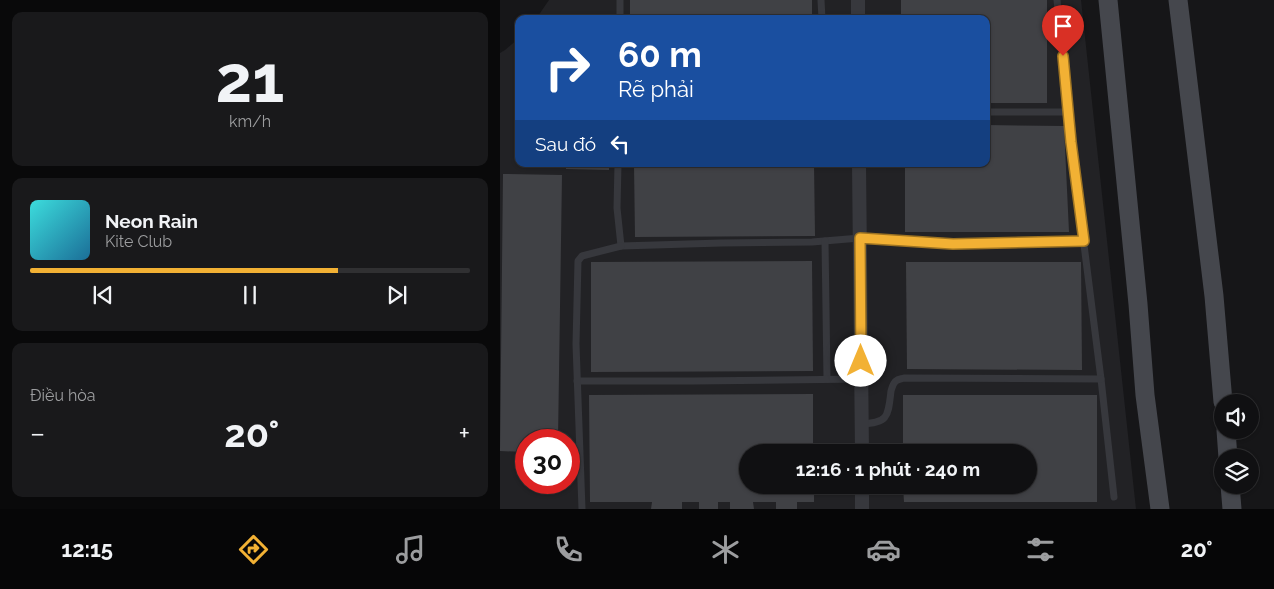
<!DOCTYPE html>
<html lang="vi">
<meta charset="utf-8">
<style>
body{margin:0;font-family:Raleway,sans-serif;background:#19191b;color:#f1f3f6;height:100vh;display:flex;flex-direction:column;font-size:19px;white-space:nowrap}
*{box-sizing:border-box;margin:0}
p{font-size:16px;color:#9c9d9f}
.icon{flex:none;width:28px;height:28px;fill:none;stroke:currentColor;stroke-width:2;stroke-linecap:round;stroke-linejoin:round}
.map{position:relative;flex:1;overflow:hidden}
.drawer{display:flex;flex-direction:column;gap:12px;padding:12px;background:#09090a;width:500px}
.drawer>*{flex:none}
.top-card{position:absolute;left:15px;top:15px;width:475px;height:152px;border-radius:10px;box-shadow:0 1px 4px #0004,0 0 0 1px #303032;background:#1a4fa0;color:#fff;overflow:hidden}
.fabs{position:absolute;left:714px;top:394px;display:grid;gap:10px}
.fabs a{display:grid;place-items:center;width:45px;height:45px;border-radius:50%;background:#101012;box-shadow:0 1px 4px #0004,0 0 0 1px #303032;font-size:25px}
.speed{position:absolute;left:15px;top:429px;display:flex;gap:10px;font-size:25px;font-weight:700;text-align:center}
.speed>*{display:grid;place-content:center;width:65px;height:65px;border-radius:50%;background:#101012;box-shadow:0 1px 4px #0004,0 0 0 1px #303032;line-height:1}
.speed .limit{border:8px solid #d22;background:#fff;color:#111}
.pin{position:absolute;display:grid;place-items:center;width:42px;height:42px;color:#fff;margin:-51px -21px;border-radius:50% 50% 50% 0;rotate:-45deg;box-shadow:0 0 5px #0007}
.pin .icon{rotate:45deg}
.me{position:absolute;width:55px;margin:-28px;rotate:0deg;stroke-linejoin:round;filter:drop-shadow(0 0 4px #0008)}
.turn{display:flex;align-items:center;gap:18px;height:105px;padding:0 20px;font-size:22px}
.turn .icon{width:65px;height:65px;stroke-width:2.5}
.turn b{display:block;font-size:35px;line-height:42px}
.then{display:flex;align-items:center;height:48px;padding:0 20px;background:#0003;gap:10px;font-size:19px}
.big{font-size:38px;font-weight:700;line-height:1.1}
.drawer .widget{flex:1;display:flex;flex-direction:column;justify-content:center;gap:8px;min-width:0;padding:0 18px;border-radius:10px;background:#19191b}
.drawer .dial{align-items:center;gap:0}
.dial b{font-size:65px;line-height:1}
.song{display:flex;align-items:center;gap:15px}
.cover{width:60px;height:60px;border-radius:8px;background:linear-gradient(135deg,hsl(180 70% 55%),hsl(200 70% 35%))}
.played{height:5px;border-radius:2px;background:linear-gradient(90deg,#f2b134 70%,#303032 70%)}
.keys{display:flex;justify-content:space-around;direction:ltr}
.heat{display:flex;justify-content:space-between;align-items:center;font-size:28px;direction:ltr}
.trip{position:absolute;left:239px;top:444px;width:298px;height:50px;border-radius:25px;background:#101012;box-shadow:0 1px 4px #0004,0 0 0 1px #303032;font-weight:700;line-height:50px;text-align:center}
.tabs{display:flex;height:80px;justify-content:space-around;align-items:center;background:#060607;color:#9c9d9f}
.tabs .icon{width:35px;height:35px}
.tabs .selected{color:#f2b134}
.tabs b{font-size:22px;color:#f1f3f6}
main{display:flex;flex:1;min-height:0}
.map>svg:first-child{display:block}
.built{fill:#222225;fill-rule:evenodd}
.building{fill:#404145}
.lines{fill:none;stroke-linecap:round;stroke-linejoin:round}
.lane{stroke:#37383d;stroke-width:7}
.street{stroke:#37383d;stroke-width:14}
.secondary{stroke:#45474d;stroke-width:19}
.route-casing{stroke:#9d7322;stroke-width:12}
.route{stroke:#f2b134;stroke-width:9}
</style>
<main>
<section class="drawer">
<div class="widget dial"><b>21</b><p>km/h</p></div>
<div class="widget">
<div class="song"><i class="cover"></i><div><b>Neon Rain</b><p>Kite Club</p></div></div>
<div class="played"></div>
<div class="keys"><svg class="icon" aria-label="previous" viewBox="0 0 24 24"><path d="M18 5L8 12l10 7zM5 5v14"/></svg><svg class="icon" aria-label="pause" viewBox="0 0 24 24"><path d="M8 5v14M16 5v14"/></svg><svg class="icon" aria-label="next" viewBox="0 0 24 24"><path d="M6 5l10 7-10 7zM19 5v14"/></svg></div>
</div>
<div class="widget"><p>Điều hòa</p>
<div class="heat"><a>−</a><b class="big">20°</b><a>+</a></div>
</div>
</section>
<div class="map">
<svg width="774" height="509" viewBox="0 0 774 509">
<rect width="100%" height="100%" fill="#161618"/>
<path class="built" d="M49,0H581L636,509H0V53L5,50L19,38V164H486V19H36ZM26,440H69V482H26ZM248,452H528V485H248Z"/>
<g class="building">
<rect x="130" y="0" width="182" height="19"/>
<path d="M401,0H547V103H486V19H401Z"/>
<path d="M486,125L564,126L569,232H405V164H486Z"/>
<path d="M66,164H109V170L66,169Z"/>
<path d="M134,164H314L315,236L135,237Z"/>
<path d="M3,174L62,175L58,440H26V452L0,451Z"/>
<path d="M312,261L313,371L91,372V262Z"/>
<path d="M406,262H581L582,370L407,369Z"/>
<path d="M313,394V452H248V485H314V502H297V509H276V502H253L254,509H230V502H218V509H199V502H182V509H151L152,502H90L89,395Z"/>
<path d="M403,395H597V502H404L403,485H528V452H403Z"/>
</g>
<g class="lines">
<g class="lane">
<path d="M321,0L322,19"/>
<path d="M557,0L571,142L601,379L614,497"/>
<path d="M120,19V0"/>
<path d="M486,112H568"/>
<path d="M118,164L117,208L121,246L221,243L312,242L360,238L453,244L584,241"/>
<path d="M325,241L327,379"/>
<path d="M77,381H193L361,379"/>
<path d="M361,424C389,423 388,416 391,391C392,388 393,383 396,381C398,379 401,379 404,378L601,379"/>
<path d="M82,509L76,344L78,261L82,256L121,246"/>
</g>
<g class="street">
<path d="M358,0V19"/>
<path d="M359,164L362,452"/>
<path d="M362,485V509"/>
</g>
<g class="secondary">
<path d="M608,0L638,304L645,395L660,509"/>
<path d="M678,0L714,296L723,402"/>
<path d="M726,430L728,458"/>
<path d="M730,485L732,509"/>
</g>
</g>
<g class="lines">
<defs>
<path id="route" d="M361,361L360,238L453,244L584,241L571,142L563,56"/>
</defs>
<use href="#route" class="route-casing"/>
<use href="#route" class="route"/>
</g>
</svg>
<div class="fabs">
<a><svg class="icon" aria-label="sound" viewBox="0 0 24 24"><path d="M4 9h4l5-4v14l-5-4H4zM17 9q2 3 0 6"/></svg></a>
<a><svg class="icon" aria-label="layers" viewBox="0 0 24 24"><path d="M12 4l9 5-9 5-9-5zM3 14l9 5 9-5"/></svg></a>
</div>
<div class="speed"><div class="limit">30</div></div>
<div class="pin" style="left:563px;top:56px;background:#d93025"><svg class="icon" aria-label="arrive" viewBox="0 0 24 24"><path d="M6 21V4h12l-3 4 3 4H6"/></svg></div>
<svg class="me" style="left:361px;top:361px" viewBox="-20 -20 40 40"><circle r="19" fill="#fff"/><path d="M0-13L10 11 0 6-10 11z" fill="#f2b134"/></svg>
<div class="trip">12:16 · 1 phút · 240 m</div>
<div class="top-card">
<div class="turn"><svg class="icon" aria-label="right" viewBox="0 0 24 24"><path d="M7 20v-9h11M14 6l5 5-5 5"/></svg><div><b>60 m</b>Rẽ phải</div></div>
<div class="then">Sau đó<svg class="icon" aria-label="left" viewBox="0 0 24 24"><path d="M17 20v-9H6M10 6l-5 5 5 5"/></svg></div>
</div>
</div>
</main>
<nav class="tabs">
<b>12:15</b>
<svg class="icon selected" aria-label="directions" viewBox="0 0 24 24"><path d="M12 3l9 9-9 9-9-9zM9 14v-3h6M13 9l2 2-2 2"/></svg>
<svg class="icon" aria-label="music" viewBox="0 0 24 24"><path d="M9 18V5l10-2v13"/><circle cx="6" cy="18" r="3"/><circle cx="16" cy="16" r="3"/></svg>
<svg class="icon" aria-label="phone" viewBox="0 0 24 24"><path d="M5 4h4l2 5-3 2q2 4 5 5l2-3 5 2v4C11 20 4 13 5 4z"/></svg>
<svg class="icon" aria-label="climate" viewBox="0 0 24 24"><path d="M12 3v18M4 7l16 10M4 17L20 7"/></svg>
<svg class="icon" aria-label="car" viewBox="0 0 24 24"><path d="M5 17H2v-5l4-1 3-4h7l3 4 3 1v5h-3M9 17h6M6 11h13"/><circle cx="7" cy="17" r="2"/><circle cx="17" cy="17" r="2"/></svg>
<svg class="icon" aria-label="filters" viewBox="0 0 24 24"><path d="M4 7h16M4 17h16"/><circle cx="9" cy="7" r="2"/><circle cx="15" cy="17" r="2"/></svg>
<b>20°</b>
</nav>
